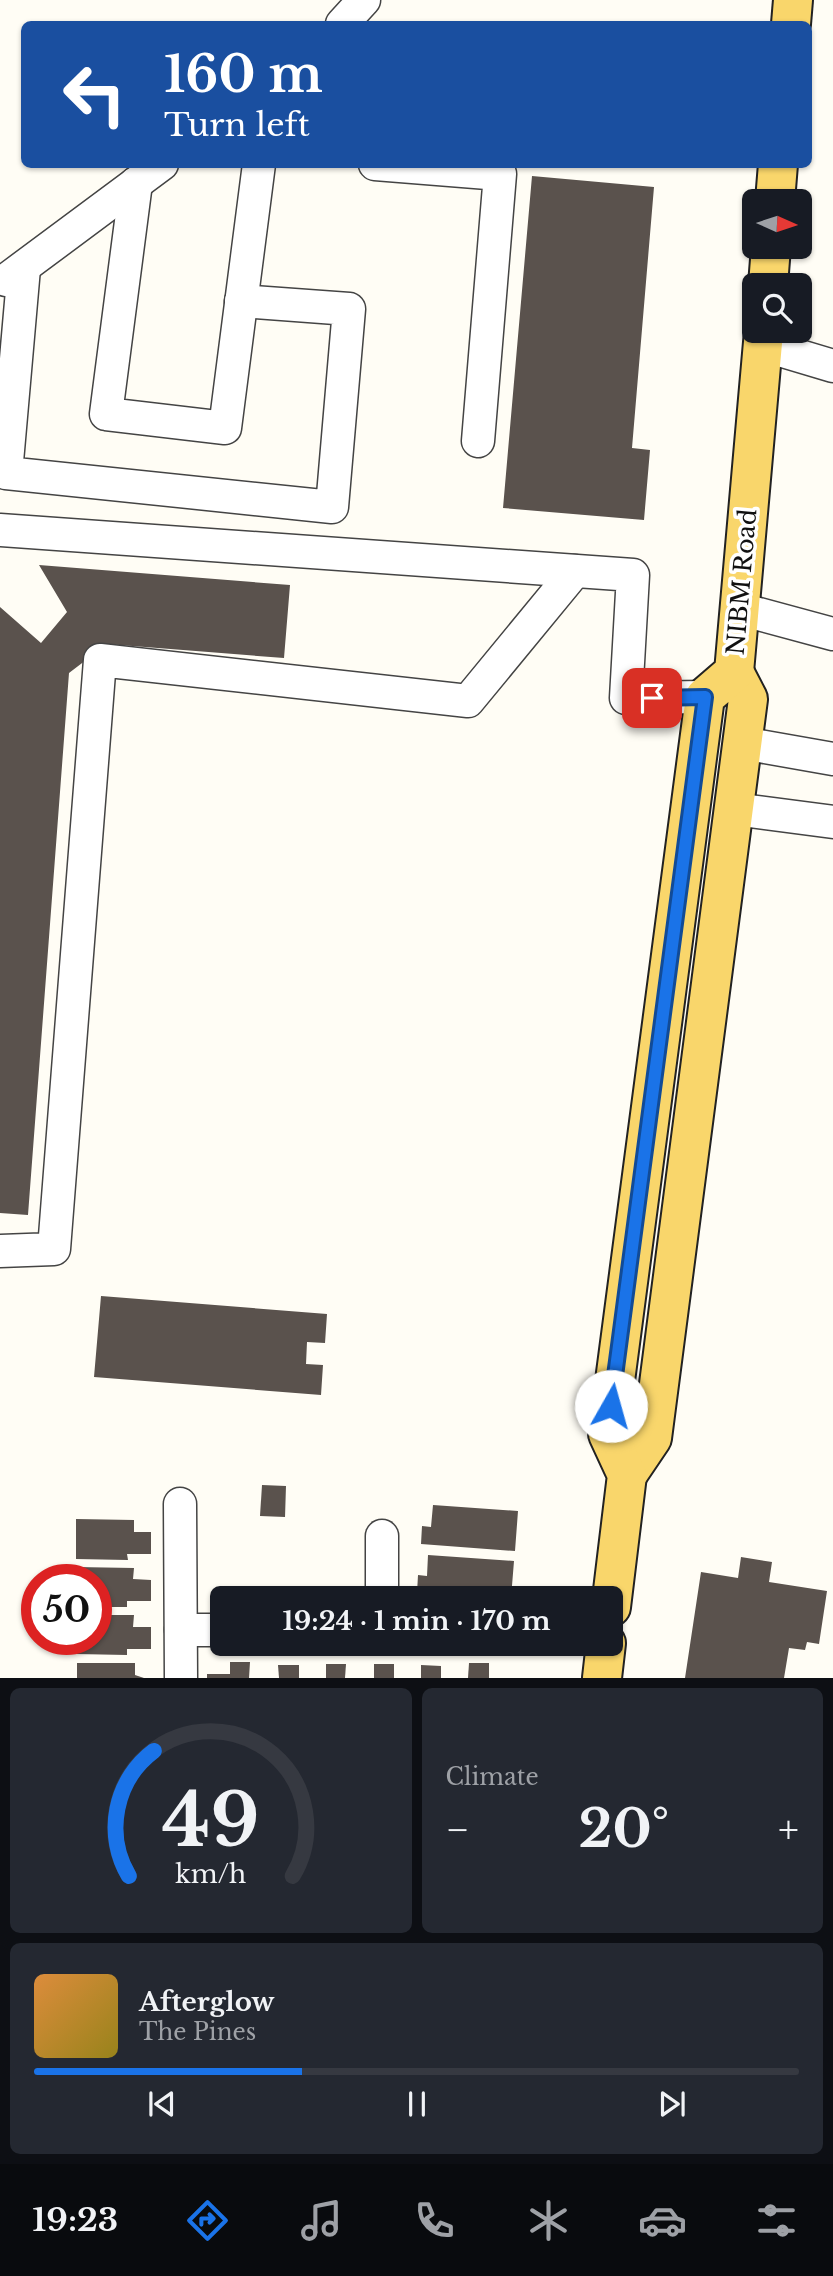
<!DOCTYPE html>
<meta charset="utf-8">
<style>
body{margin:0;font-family:"Libre Baskerville",serif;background:#242831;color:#f1f3f6;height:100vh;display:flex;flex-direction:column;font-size:26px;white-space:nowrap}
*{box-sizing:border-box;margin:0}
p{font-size:23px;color:#9ea1a6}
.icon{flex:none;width:38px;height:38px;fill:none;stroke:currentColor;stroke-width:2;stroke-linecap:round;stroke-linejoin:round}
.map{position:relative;height:1678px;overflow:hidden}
.details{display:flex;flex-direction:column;gap:10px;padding:10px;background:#0d0f14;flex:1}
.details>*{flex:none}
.top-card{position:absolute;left:21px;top:21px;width:791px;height:147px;border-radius:10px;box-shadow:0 2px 5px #0004;background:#1a4fa0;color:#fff;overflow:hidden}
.needle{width:46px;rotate:93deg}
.buttons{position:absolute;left:742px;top:189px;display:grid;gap:14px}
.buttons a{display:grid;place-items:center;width:70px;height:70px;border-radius:10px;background:#171b24;box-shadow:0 2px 5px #0004;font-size:35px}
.speed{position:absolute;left:21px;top:1564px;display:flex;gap:14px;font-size:35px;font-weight:700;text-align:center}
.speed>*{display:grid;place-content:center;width:91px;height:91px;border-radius:50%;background:#171b24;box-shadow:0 2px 5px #0004;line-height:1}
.speed .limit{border:10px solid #d22;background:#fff;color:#111}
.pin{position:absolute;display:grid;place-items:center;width:60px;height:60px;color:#fff;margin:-30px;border-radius:14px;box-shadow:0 4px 10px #0006}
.me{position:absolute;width:77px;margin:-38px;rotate:7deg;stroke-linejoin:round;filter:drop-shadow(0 0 5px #0008)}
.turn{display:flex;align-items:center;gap:24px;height:147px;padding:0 28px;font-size:32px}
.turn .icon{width:91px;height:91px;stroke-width:2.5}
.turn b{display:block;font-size:49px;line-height:60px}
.big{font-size:52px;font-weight:700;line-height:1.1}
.details .tile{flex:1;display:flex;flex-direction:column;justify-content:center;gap:10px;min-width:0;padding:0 24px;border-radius:10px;background:#242831}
.details .dial{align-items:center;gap:0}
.dial svg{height:182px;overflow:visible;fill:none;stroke:#363941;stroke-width:7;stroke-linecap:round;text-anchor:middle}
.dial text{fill:#f1f3f6;stroke:none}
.song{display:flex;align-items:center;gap:21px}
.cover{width:84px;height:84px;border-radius:10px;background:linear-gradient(135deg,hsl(30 70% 55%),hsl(50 70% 35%))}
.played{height:7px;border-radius:4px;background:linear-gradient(90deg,#1a73e8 35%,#363941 35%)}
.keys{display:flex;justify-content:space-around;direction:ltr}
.heat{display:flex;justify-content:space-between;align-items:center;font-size:38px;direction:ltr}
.details .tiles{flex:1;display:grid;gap:10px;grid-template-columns:1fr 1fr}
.tile:last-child{grid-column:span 2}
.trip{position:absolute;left:210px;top:1586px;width:413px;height:70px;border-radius:10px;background:#171b24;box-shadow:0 2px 5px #0004;font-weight:700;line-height:70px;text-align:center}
.tabs{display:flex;height:112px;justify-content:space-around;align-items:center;background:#090b0e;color:#9ea1a6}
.tabs .icon{width:49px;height:49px}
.tabs .active{color:#1a73e8}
.tabs b{font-size:32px;color:#f1f3f6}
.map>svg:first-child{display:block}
.building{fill:#5a524d}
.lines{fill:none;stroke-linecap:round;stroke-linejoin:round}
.minor-casing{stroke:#444;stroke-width:35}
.major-casing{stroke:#222;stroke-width:42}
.minor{stroke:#fff;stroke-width:32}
.major{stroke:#f9d66b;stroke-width:38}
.route-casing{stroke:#114b97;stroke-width:18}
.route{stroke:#1a73e8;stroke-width:12}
.labels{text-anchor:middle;stroke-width:7;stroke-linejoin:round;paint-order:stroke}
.street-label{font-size:24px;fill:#111;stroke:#fff}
</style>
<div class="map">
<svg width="833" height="1678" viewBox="0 0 833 1678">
<rect width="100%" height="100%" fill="#fffdf5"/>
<g class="building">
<path d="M532,176L654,187L632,448L650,450L644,520L503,508Z"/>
<path d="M39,565L290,585L284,658L107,644L69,673L28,1215L0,1213V607L41,643L67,612Z"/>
<path d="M101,1296L327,1314L325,1343L307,1342L306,1364L323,1365L321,1395L94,1377Z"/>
<path d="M262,1485L286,1486L285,1517L260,1516Z"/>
<path d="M433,1505L518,1511L515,1551L421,1544L422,1526L431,1527Z"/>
<path d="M76,1519L134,1520V1532H151V1554H127L128,1560L76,1559Z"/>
<path d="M428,1555L514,1561L511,1598L417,1593L418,1575L427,1576Z"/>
<path d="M741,1557L772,1562L769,1582L827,1591L819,1644L807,1642L805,1650L789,1648L784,1678H685L701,1572L738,1578Z"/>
<path d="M76,1567L134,1568L133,1579L151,1580V1601H127V1607H96V1580H76Z"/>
<path d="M96,1615H134L133,1627H151V1649H127V1655L76,1654V1640H96Z"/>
<path d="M230,1662H250L249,1678H207V1674H230Z"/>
<path d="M77,1663H135V1675L144,1678H77Z"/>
<path d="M469,1663H489V1678H468Z"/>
<path d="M326,1664H346L345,1678H326Z"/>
<rect x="374" y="1664" width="20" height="14"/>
<path d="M278,1665H299V1678H279Z"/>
<path d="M421,1665L441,1666V1678H421Z"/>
</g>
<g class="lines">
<defs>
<g id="minor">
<path d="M342,24L364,0"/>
<path d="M375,164L500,174L478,441"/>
<path d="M136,183L106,414L225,428L259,164"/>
<path d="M24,268L6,473L332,507L349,309L241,301"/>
<path d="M6,280L162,164"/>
<path d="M763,345L833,366"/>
<path d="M0,530L633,575L626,698L705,697"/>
<path d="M740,609L833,634"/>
<path d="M742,743L833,759"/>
<path d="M734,809L833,822"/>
<path d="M0,1251L54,1249L100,660L468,701L575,571"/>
<path d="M180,1504L181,1678"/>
<path d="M382,1598V1536"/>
<path d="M181,1630H222"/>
</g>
<g id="major">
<path d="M791,24L793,0"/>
<path d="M775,201L778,164"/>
<path d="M768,285L771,247"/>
<path d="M627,1475L652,1438L748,699L734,672"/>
<path d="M611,1607L627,1475L608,1434L705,697L734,672L764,331"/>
<path d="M602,1678L606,1643"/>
</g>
</defs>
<use href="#minor" class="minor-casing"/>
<use href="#major" class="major-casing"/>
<use href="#minor" class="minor"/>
<use href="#major" class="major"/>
</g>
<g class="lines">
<defs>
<path id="route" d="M611,1406L705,697L652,698"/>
</defs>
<use href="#route" class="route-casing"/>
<use href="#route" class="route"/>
</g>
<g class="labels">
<g class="street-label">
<text transform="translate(742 582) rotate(-85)" y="8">NIBM Road</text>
</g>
</g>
</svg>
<div class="buttons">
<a><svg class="needle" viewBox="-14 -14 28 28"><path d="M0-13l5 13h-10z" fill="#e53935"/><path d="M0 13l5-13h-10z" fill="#9ea1a6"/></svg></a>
<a><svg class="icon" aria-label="search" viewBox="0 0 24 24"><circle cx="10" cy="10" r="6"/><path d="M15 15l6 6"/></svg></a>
</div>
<div class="speed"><div class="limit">50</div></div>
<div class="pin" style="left:652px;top:698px;background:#d93025"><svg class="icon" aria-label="arrive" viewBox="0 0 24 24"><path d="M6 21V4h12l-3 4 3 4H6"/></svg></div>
<svg class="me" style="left:611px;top:1406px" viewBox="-20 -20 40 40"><circle r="19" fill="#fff"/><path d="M0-13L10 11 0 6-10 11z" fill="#1a73e8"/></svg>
<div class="trip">19:24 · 1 min · 170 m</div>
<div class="top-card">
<div class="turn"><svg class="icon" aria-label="left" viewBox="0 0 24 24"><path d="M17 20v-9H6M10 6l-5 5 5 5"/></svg><div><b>160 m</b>Turn left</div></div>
</div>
</div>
<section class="details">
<div class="tiles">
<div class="tile dial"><svg viewBox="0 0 100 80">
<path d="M14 69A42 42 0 1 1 86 69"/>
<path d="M14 69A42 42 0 0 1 25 14" stroke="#1a73e8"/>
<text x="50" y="56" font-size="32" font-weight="700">49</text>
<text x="50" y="72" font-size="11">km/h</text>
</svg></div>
<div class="tile"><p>Climate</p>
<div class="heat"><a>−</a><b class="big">20°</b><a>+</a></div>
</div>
<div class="tile">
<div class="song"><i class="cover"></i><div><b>Afterglow</b><p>The Pines</p></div></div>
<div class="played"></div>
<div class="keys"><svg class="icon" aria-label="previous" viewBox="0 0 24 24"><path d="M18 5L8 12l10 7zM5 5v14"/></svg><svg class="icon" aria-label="pause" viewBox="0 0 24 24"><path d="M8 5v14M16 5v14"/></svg><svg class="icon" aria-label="next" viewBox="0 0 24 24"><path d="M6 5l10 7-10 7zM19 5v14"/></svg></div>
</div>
</div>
</section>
<nav class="tabs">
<b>19:23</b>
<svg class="icon active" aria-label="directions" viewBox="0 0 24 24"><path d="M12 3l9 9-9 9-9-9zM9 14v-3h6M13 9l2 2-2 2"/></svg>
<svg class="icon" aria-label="music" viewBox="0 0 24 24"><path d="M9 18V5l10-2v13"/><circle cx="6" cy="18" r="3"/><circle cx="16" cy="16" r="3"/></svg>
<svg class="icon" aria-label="phone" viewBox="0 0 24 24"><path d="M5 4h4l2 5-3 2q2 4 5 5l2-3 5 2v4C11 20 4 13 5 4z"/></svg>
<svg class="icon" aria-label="climate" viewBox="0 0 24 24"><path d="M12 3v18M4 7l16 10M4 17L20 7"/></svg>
<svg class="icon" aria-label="car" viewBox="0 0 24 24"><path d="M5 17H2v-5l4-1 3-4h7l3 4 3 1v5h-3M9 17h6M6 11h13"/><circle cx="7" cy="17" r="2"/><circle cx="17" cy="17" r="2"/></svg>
<svg class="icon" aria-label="filters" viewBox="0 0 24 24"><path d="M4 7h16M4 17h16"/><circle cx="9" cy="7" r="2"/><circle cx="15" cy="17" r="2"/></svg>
</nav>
